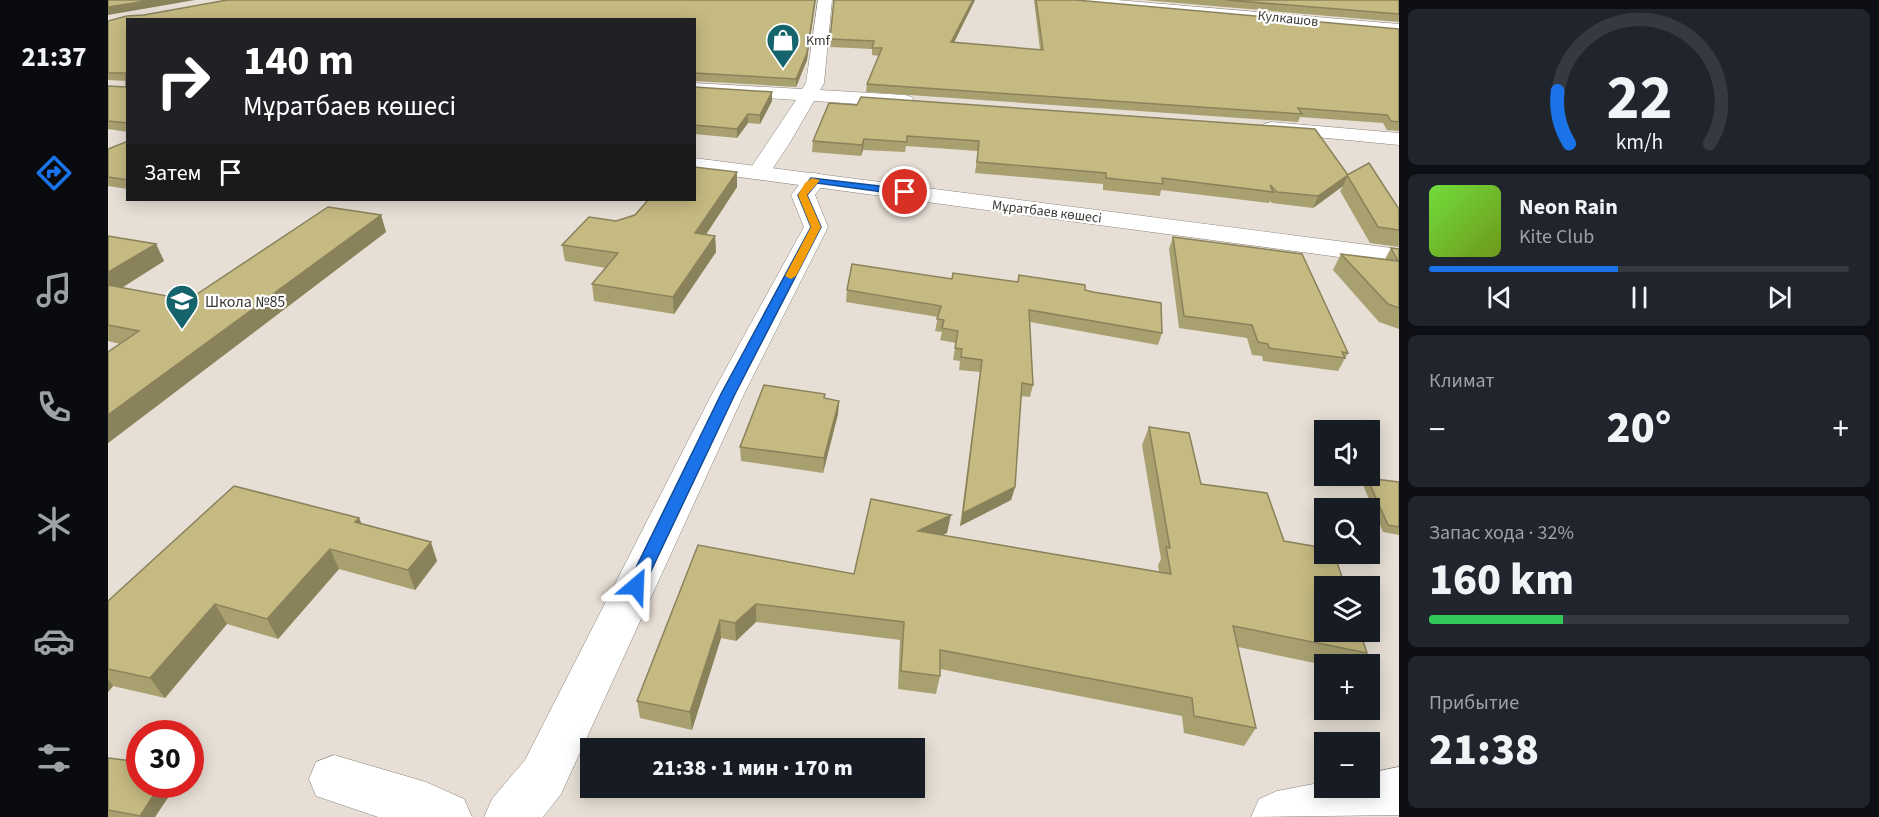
<!DOCTYPE html>
<html lang="ru">
<meta charset="utf-8">
<style>
body{margin:0;font-family:"Source Sans 3",sans-serif;background:#20242c;color:#f1f3f6;height:100vh;display:flex;flex-direction:column;font-size:22px;white-space:nowrap}
*{box-sizing:border-box;margin:0}
p{font-size:20px;color:#9ea1a6}
.icon{flex:none;width:33px;height:33px;fill:none;stroke:currentColor;stroke-width:2;stroke-linecap:round;stroke-linejoin:round}
.map{position:relative;flex:1;overflow:hidden}
.side{display:flex;flex-direction:column;gap:9px;padding:9px;background:#0d0f14;width:480px}
.side>*{flex:none}
.guide{position:absolute;left:18px;top:18px;width:570px;height:183px;border-radius:0px;box-shadow:0 3px 15px #0003;background:#202124;color:#fff;overflow:hidden}
.tools{position:absolute;left:1206px;top:420px;display:grid;gap:12px}
.tools a{display:grid;place-items:center;width:66px;height:66px;border-radius:0px;background:#171b24;box-shadow:0 3px 15px #0003;font-size:30px}
.speed{position:absolute;left:18px;top:720px;display:flex;gap:12px;font-size:30px;font-weight:700;text-align:center}
.speed>*{display:grid;place-content:center;width:78px;height:78px;border-radius:50%;background:#171b24;box-shadow:0 3px 15px #0003;line-height:1}
.speed .limit{border:9px solid #d22;background:#fff;color:#111}
.pin{position:absolute;display:grid;place-items:center;width:51px;height:51px;color:#fff;margin:-26px;border:3px solid #fff;border-radius:50%;box-shadow:0 2px 6px #0007}
.me{position:absolute;width:66px;margin:-33px;rotate:26deg;stroke-linejoin:round;filter:drop-shadow(0 0 4px #0008)}
.turn{display:flex;align-items:center;gap:21px;height:126px;padding:0 18px;font-size:27px}
.turn .icon{width:78px;height:78px;stroke-width:2.5}
.turn b{display:block;font-size:42px;line-height:51px}
.then{display:flex;align-items:center;height:57px;padding:0 18px;background:#0003;gap:12px;font-size:22px}
.big{font-size:45px;font-weight:800;line-height:1.1}
.side .card{flex:1;display:flex;flex-direction:column;justify-content:center;gap:9px;min-width:0;padding:0 21px;border-radius:9px;background:#20242c}
.side .dial{align-items:center;gap:0}
.dial svg{height:156px;overflow:visible;fill:none;stroke:#363941;stroke-width:7;stroke-linecap:round;text-anchor:middle}
.dial text{fill:#f1f3f6;stroke:none}
.song{display:flex;align-items:center;gap:18px}
.cover{width:72px;height:72px;border-radius:9px;background:linear-gradient(135deg,hsl(100 70% 55%),hsl(80 70% 35%))}
.played{height:6px;border-radius:3px;background:linear-gradient(90deg,#1a73e8 45%,#363941 45%)}
.keys{display:flex;justify-content:space-around;direction:ltr}
.heat{display:flex;justify-content:space-between;align-items:center;font-size:33px;direction:ltr}
.charge{height:9px;border-radius:4px;background:linear-gradient(90deg,#34c759 32%,#363941 0)}
.trip{position:absolute;left:472px;top:738px;width:345px;height:60px;border-radius:0px;background:#171b24;box-shadow:0 3px 15px #0003;font-weight:800;line-height:60px;text-align:center}
main{display:flex;flex:1;min-height:0}
.tab-bar{display:flex;flex-direction:column;width:108px;justify-content:space-around;align-items:center;background:#090b0e;color:#9ea1a6}
.tab-bar .icon{width:42px;height:42px}
.tab-bar .current{color:#1a73e8}
.tab-bar b{font-size:27px;color:#f1f3f6}
.map>svg:first-child{display:block}
.lines{fill:none;stroke-linecap:round;stroke-linejoin:round}
.minor-casing{stroke:#898279;stroke-width:1}
.tertiary-casing{stroke:#898279;stroke-width:1}
.minor{fill:#fff;fill-rule:evenodd}
.tertiary{fill:#fff;fill-rule:evenodd}
.wall{fill:#a9a070}
.shaded-wall{fill:#8a825b}
.building{fill:#c5ba82;stroke:#8a825b;stroke-width:1.5}
.route{fill:#1a73e8;stroke:#114b97;stroke-width:1.5}
.slow{fill:#f59e0b}
.labels{text-anchor:middle;stroke-width:4.5;stroke-linejoin:round;paint-order:stroke}
.far-street-label{font-size:14px;fill:#3b3834;stroke:#fff}
.far-poi-label{font-size:14px;fill:#3b3834;stroke:#fff;text-anchor:start}
.poi-label{font-size:16px;fill:#3b3834;stroke:#fff;text-anchor:start}
</style>
<main>
<nav class="tab-bar">
<b>21:37</b>
<svg class="icon current" aria-label="directions" viewBox="0 0 24 24"><path d="M12 3l9 9-9 9-9-9zM9 14v-3h6M13 9l2 2-2 2"/></svg>
<svg class="icon" aria-label="music" viewBox="0 0 24 24"><path d="M9 18V5l10-2v13"/><circle cx="6" cy="18" r="3"/><circle cx="16" cy="16" r="3"/></svg>
<svg class="icon" aria-label="phone" viewBox="0 0 24 24"><path d="M5 4h4l2 5-3 2q2 4 5 5l2-3 5 2v4C11 20 4 13 5 4z"/></svg>
<svg class="icon" aria-label="climate" viewBox="0 0 24 24"><path d="M12 3v18M4 7l16 10M4 17L20 7"/></svg>
<svg class="icon" aria-label="car" viewBox="0 0 24 24"><path d="M5 17H2v-5l4-1 3-4h7l3 4 3 1v5h-3M9 17h6M6 11h13"/><circle cx="7" cy="17" r="2"/><circle cx="17" cy="17" r="2"/></svg>
<svg class="icon" aria-label="filters" viewBox="0 0 24 24"><path d="M4 7h16M4 17h16"/><circle cx="9" cy="7" r="2"/><circle cx="15" cy="17" r="2"/></svg>
</nav>
<div class="map">
<svg width="1291" height="817" viewBox="0 0 1291 817">
<rect width="100%" height="100%" fill="#e7dfd5"/>
<g class="lines">
<defs>
<g id="minor">
<path d="M710,0H724L716,83L712,90L797,95L804,97L806,101L804,105L797,107L706,101L681,144L659,177L651,179L643,177L640,172L688,100L586,93V83L694,89L698,83Z"/>
<path d="M953,0H1009L1291,24V34L960,4Z"/>
<path d="M1163,122L1291,133V145L1156,132L1153,128L1156,124Z"/>
<path d="M707,173L715,175L718,180L707,195L720,227L636,394L453,794L435,817H376L384,799L417,760L604,394L696,227L683,195L699,175Z"/>
<path d="M226,755L318,782L356,799L364,817H270L208,796L201,779L208,762Z"/>
<path d="M1291,767V815L1143,817L1151,799L1169,791L1216,782V788H1262V773Z"/>
</g>
<path id="tertiary" d="M586,158L1291,249V265L586,171Z"/>
</defs>
<use href="#minor" class="minor-casing"/>
<use href="#tertiary" class="tertiary-casing"/>
<use href="#minor" class="minor"/>
<use href="#tertiary" class="tertiary"/>
</g>
<g class="wall">
<path d="M119,0H708L699,60L688,87L586,81V20H20V132L0,129V86L18,87V81L0,80V21Z"/>
<path d="M726,0H867L846,43L932,50L926,0H968L1291,29V131L1279,130L1275,123L1192,117L1190,122L758,92L759,84L771,56L764,55V49L722,47Z"/>
<path d="M1035,0H1291V22Z"/>
<path d="M586,87L664,92V101L652,124L640,123L629,138L586,134Z"/>
<path d="M721,103L1240,175L1291,209V247L1262,243L1232,191L1235,186L1205,208L1164,203L1162,201L1161,203L1053,190L1052,196L995,190V184L867,173L870,151L798,146L797,152L755,150L753,156L704,152L705,141Z"/>
<path d="M20,141V189L0,186V149Z"/>
<path d="M629,172V187L598,235L607,236L608,252L566,314L486,301L484,284L498,268L457,261L454,245Z"/>
<path d="M273,215L278,232L0,443V352L12,344L0,341V236L48,244L56,261L14,288L80,300Z"/>
<path d="M1065,237L1240,353L1230,371L1155,361L1154,356L1144,355L1139,338L1071,328L1061,249Z"/>
<path d="M1283,248L1291,249V329L1271,322L1225,270L1233,254L1277,259Z"/>
<path d="M844,279L977,290L1054,333L1050,345L922,322L925,385L922,397L913,396L907,487L903,500L852,526L872,372L851,370L852,361L845,360L848,343L832,340L834,332L827,331L830,317L738,302L739,290Z"/>
<path d="M717,394V399L731,401L730,414L715,473L633,461L632,447Z"/>
<path d="M1041,427L1093,484L1176,541L1259,653L1250,664L1216,665L1130,647L1148,728L1136,746L1076,733L1074,716L832,669V676L828,694L790,689L792,640L648,622L628,641L613,638L584,730L532,718L529,701L590,545L746,574L839,533L834,535L1051,572L1050,565L1053,559L1034,445Z"/>
<path d="M1259,478L1291,482V535L1275,532L1255,485Z"/>
<path d="M251,518L254,524L329,561L307,590L231,569L170,639L119,624L57,698L5,686L0,692V601Z"/>
<path d="M0,758L32,784H69L47,817H0Z"/>
</g>
<g class="shaded-wall">
<path d="M44,0H87L0,15V7Z"/>
<path d="M707,0L699,60L688,87V79Z"/>
<path d="M865,0H867L842,50L843,42Z"/>
<path d="M664,92V101L652,124V115Z"/>
<path d="M640,114V123L629,138V129Z"/>
<path d="M756,139L755,150L753,156L754,145Z"/>
<path d="M629,172V187L588,249L587,233Z"/>
<path d="M1240,175L1235,186L1205,208L1210,196Z"/>
<path d="M273,215L278,232L0,443V415Z"/>
<path d="M607,236L608,252L566,314L565,297Z"/>
<path d="M48,244L56,261L0,296V272Z"/>
<path d="M731,401L730,414L715,473L716,458Z"/>
<path d="M907,487L903,500L852,526L855,513Z"/>
<path d="M843,515L839,533L807,549L810,531Z"/>
<path d="M251,518L259,537L247,522Z"/>
<path d="M323,542L329,561L307,590L300,570Z"/>
<path d="M222,549L231,569L170,639L159,619Z"/>
<path d="M107,604L119,624L57,698L42,678Z"/>
<path d="M648,604V622L628,641L627,623Z"/>
<path d="M612,620L613,638L584,730L582,712Z"/>
<path d="M0,679L5,686L0,692Z"/>
<path d="M53,784H69L47,817H33L32,816Z"/>
</g>
<g class="building">
<path d="M0,0H44L0,7Z"/>
<path d="M119,0H707L699,53L688,79L586,73V20H20V123L0,121V86L18,87V73H0V21L19,16L36,15Z"/>
<path d="M726,0H865L843,42L935,50L928,0H968L1291,29V122L1283,121L1279,115L1190,108L1194,114L759,84L774,48H764L766,41L722,39Z"/>
<path d="M1118,0H1291V14Z"/>
<path d="M586,87L664,92L652,115L640,114L629,129L586,125Z"/>
<path d="M753,97L1207,129L1240,175L1210,196L1169,192L1162,185L1165,192L1054,178L1055,184L998,178V173L869,162L871,141L799,136V142L756,139L754,145L705,141L721,103L749,105Z"/>
<path d="M20,141V180L0,177V149Z"/>
<path d="M1261,163L1291,209V230L1270,227L1239,175Z"/>
<path d="M586,167L629,172L587,233L607,236L565,297L484,284L510,253L454,245L481,217L508,221L527,215L540,200H586Z"/>
<path d="M220,207L273,215L0,415V352L31,331L0,325V285L80,300Z"/>
<path d="M0,236L48,244L0,272Z"/>
<path d="M1065,237L1194,254L1240,353L1234,352L1237,358L1161,348L1160,344L1150,342L1144,325L1076,316Z"/>
<path d="M1283,248L1291,249V308L1280,304L1233,254L1290,261Z"/>
<path d="M744,264L844,279L845,273L910,282L911,275L977,285V290L985,292L1053,303L1054,333L921,310L925,385L914,383L907,487L855,513L874,360L853,357L854,349L847,348L850,331L834,328L836,320L829,319L833,306L739,290Z"/>
<path d="M656,385L717,394L716,398L731,401L716,458L632,447Z"/>
<path d="M1041,427L1081,433L1093,484L1159,493L1176,541L1205,546L1216,552V554H1218L1228,559L1237,586H1216V632H1252L1259,653L1125,626L1148,728L1086,716L1084,698L832,650V676L793,671L796,622L648,604L627,623L612,620L582,712L529,701L590,545L746,574L763,499L843,515L810,531L1063,574L1058,547L1062,548Z"/>
<path d="M1259,478L1291,482V527L1280,525Z"/>
<path d="M126,486L251,518L247,522L323,542L300,570L222,549L159,619L107,604L42,678L0,669V601Z"/>
<path d="M0,758L32,762V784H53L32,816L0,810Z"/>
</g>
<path class="route" d="M703,178L797,189L802,192L797,195L709,183L699,195L713,227L627,394L534,590L528,592L522,590L519,586L613,394L703,227L690,195Z"/>
<path class="slow" d="M704,178L712,180L699,195L713,227L688,276L683,279L677,276L703,227L690,195L697,183Z"/>
<defs>
<symbol id="shop-pin" viewBox="-11 -11 22 30"><path d="M0 17L-7.5 6A9.5 9.5 0 1 1 7.5 6Z" fill="#15636b" stroke="#fff"/><path d="M-5-2.5h2.3a2.7 3.5 0 0 1 5.4 0H5L5.5 6h-11ZM-1.5-2.5h3a1.5 2.3 0 0 0-3 0Z" fill="#fff"/></symbol>
<symbol id="school-pin" viewBox="-11 -11 22 30"><path d="M0 17L-7.5 6A9.5 9.5 0 1 1 7.5 6Z" fill="#15636b" stroke="#fff"/><path d="M0-5L7-2L0 1L-7-2ZM-4 1L0 2.5L4 1V4Q0 6-4 4Z" fill="#fff"/></symbol>
</defs>
<g fill-rule="evenodd">
<use href="#shop-pin" x="656" y="21" width="38" height="52"/>
<use href="#school-pin" x="55" y="282" width="38" height="52"/>
</g>
<g class="labels">
<g class="far-street-label">
<text transform="translate(1180 18) rotate(6)" y="5">Кулкашов</text>
<text transform="translate(939 211) rotate(7)" y="5">Мұратбаев көшесі</text>
</g>
<g class="far-poi-label">
<text x="698" y="45">Kmf</text>
</g>
<g class="poi-label">
<text x="97" y="307">Школа №85</text>
</g>
</g>
</svg>
<div class="tools">
<a><svg class="icon" aria-label="sound" viewBox="0 0 24 24"><path d="M4 9h4l5-4v14l-5-4H4zM17 9q2 3 0 6"/></svg></a>
<a><svg class="icon" aria-label="search" viewBox="0 0 24 24"><circle cx="10" cy="10" r="6"/><path d="M15 15l6 6"/></svg></a>
<a><svg class="icon" aria-label="layers" viewBox="0 0 24 24"><path d="M12 4l9 5-9 5-9-5zM3 14l9 5 9-5"/></svg></a>
<a>+</a>
<a>−</a>
</div>
<div class="speed"><div class="limit">30</div></div>
<div class="pin" style="left:797px;top:192px;background:#d93025"><svg class="icon" aria-label="arrive" viewBox="0 0 24 24"><path d="M6 21V4h12l-3 4 3 4H6"/></svg></div>
<svg class="me" style="left:528px;top:586px" viewBox="-20 -20 40 40"><path d="M0-17L14 15 0 8-14 15z" fill="#1a73e8" stroke="#fff" stroke-width="4"/></svg>
<div class="trip">21:38 · 1 мин · 170 m</div>
<div class="guide">
<div class="turn"><svg class="icon" aria-label="right" viewBox="0 0 24 24"><path d="M7 20v-9h11M14 6l5 5-5 5"/></svg><div><b>140 m</b>Мұратбаев көшесі</div></div>
<div class="then">Затем<svg class="icon" aria-label="arrive" viewBox="0 0 24 24"><path d="M6 21V4h12l-3 4 3 4H6"/></svg></div>
</div>
</div>
<section class="side">
<div class="card dial"><svg viewBox="0 0 100 80">
<path d="M14 69A42 42 0 1 1 86 69"/>
<path d="M14 69A42 42 0 0 1 8 42" stroke="#1a73e8"/>
<text x="50" y="56" font-size="32" font-weight="700">22</text>
<text x="50" y="72" font-size="11">km/h</text>
</svg></div>
<div class="card">
<div class="song"><i class="cover"></i><div><b>Neon Rain</b><p>Kite Club</p></div></div>
<div class="played"></div>
<div class="keys"><svg class="icon" aria-label="previous" viewBox="0 0 24 24"><path d="M18 5L8 12l10 7zM5 5v14"/></svg><svg class="icon" aria-label="pause" viewBox="0 0 24 24"><path d="M8 5v14M16 5v14"/></svg><svg class="icon" aria-label="next" viewBox="0 0 24 24"><path d="M6 5l10 7-10 7zM19 5v14"/></svg></div>
</div>
<div class="card"><p>Климат</p>
<div class="heat"><a>−</a><b class="big">20°</b><a>+</a></div>
</div>
<div class="card"><p>Запас хода · 32%</p><b class="big">160 km</b><div class="charge"></div></div>
<div class="card"><p>Прибытие</p><b class="big">21:38</b></div>
</section>
</main>
